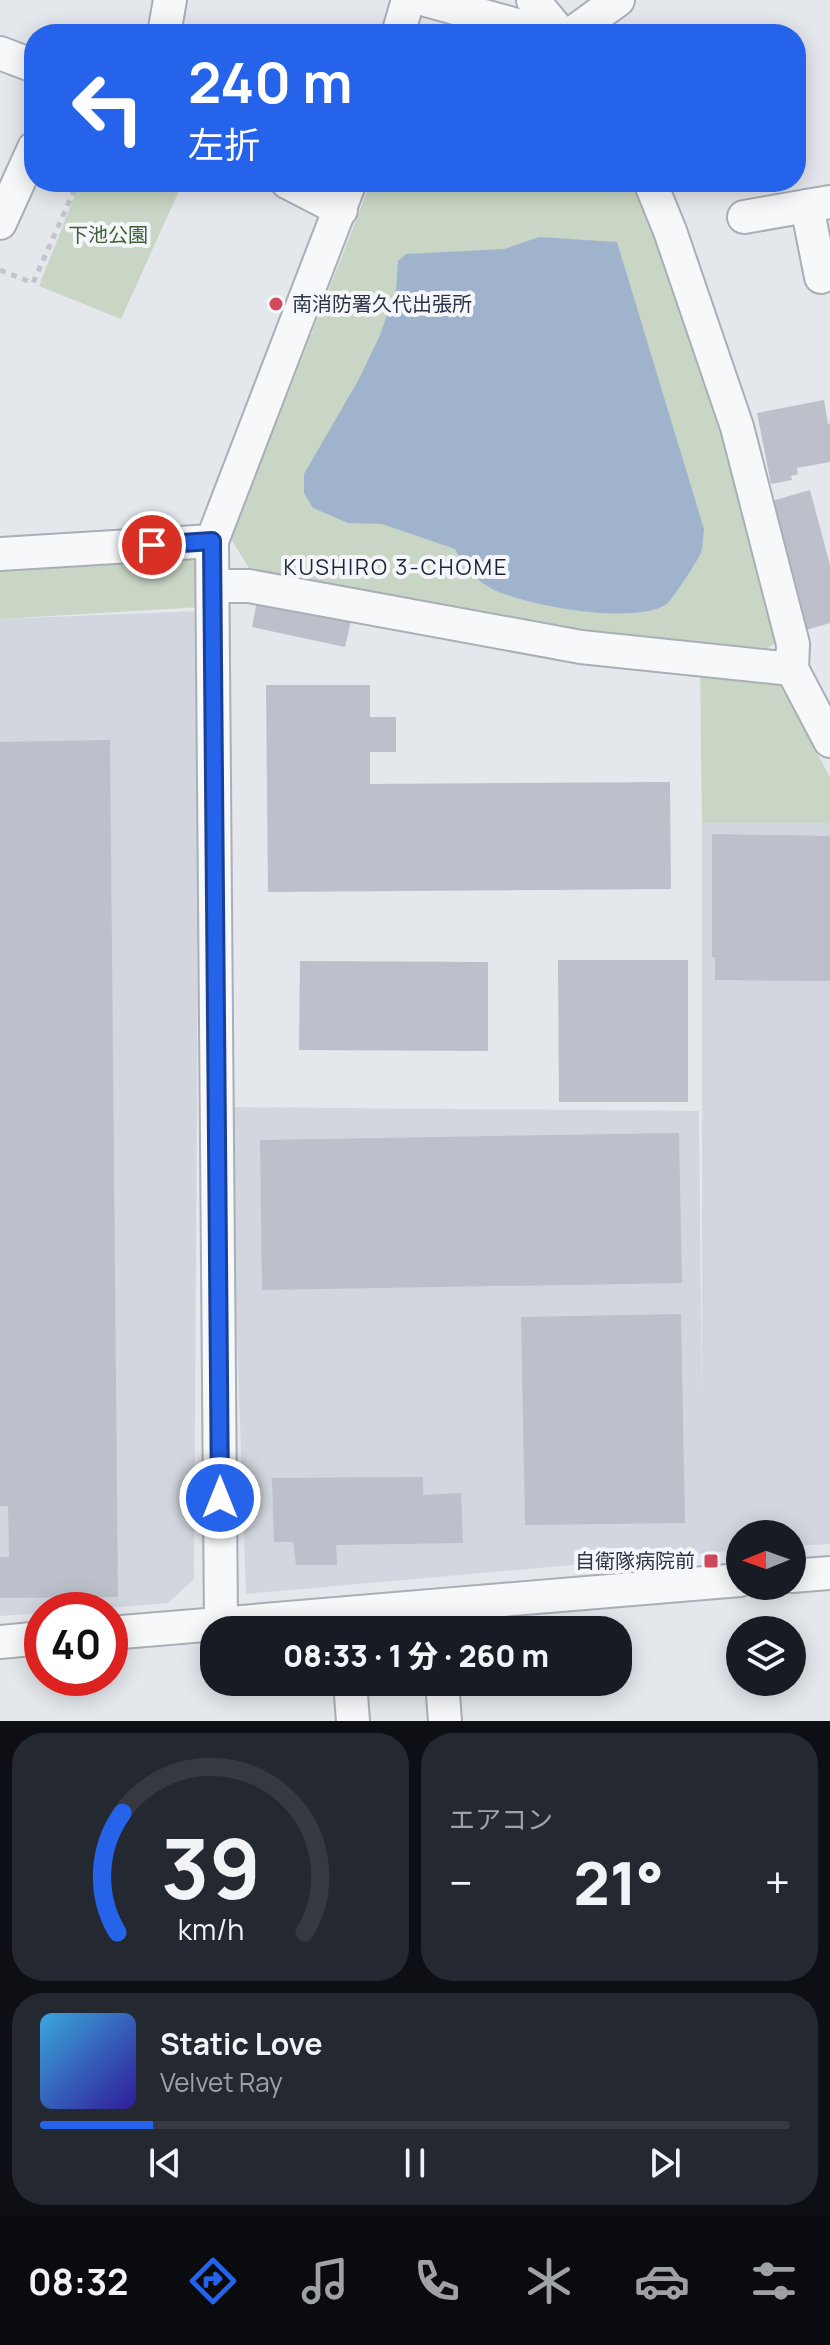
<!DOCTYPE html>
<html lang="ja">
<meta charset="utf-8">
<style>
body{margin:0;font-family:Manrope,"Noto Sans JP",sans-serif;background:#242831;color:#f1f3f6;height:100vh;display:flex;flex-direction:column;font-size:30px;white-space:nowrap}
*{box-sizing:border-box;margin:0}
p{font-size:26px;color:#9ea1a6}
.icon{flex:none;width:44px;height:44px;fill:none;stroke:currentColor;stroke-width:2;stroke-linecap:round;stroke-linejoin:round}
.map{position:relative;height:1721px;overflow:hidden}
.panel{display:flex;flex-direction:column;gap:12px;padding:12px;background:#0d0f14;flex:1}
.panel>*{flex:none}
.guide{position:absolute;left:24px;top:24px;width:782px;height:168px;border-radius:32px;box-shadow:0 4px 20px #0003;background:#2563eb;color:#fff;overflow:hidden}
.needle{width:52px;rotate:269deg}
.tools{position:absolute;left:726px;top:1520px;display:grid;gap:16px}
.tools a{display:grid;place-items:center;width:80px;height:80px;border-radius:50%;background:#171b24;box-shadow:0 4px 20px #0003;font-size:40px}
.speed{position:absolute;left:24px;top:1592px;display:flex;gap:16px;font-size:40px;font-weight:700;text-align:center}
.speed>*{display:grid;place-content:center;width:104px;height:104px;border-radius:50%;background:#171b24;box-shadow:0 4px 20px #0003;line-height:1}
.speed .limit{border:12px solid #d22;background:#fff;color:#111}
.pin{position:absolute;display:grid;place-items:center;width:68px;height:68px;color:#fff;margin:-34px;border:4px solid #fff;border-radius:50%;box-shadow:0 2px 8px #0007}
.me{position:absolute;width:88px;margin:-44px;rotate:0deg;stroke-linejoin:round;filter:drop-shadow(0 0 6px #0008)}
.turn{display:flex;align-items:center;gap:28px;height:168px;padding:0 32px;font-size:36px}
.turn .icon{width:104px;height:104px;stroke-width:2.5}
.turn b{display:block;font-size:56px;line-height:68px}
.big{font-size:60px;font-weight:800;line-height:1.1}
.panel .card{flex:1;display:flex;flex-direction:column;justify-content:center;gap:12px;min-width:0;padding:0 28px;border-radius:32px;background:#242831}
.panel .dial{align-items:center;gap:0}
.dial svg{height:208px;overflow:visible;fill:none;stroke:#363941;stroke-width:7;stroke-linecap:round;text-anchor:middle}
.dial text{fill:#f1f3f6;stroke:none}
.song{display:flex;align-items:center;gap:24px}
.cover{width:96px;height:96px;border-radius:12px;background:linear-gradient(135deg,hsl(200 70% 55%),hsl(250 70% 35%))}
.played{height:8px;border-radius:4px;background:linear-gradient(90deg,#2563eb 15%,#363941 15%)}
.keys{display:flex;justify-content:space-around;direction:ltr}
.heat{display:flex;justify-content:space-between;align-items:center;font-size:44px;direction:ltr}
.panel .tiles{flex:1;display:grid;gap:12px;grid-template-columns:1fr 1fr}
.card:last-child{grid-column:span 2}
.trip{position:absolute;left:200px;top:1616px;width:432px;height:80px;border-radius:32px;background:#171b24;box-shadow:0 4px 20px #0003;font-weight:800;line-height:80px;text-align:center}
.tab-bar{display:flex;height:128px;justify-content:space-around;align-items:center;background:#090b0e;color:#9ea1a6}
.tab-bar .icon{width:56px;height:56px}
.tab-bar .selected{color:#2563eb}
.tab-bar b{font-size:36px;color:#f1f3f6}
.map>svg:first-child{display:block}
.built{fill:#d2d6de}
.green{fill:#c9d6c5}
.water{fill:#9fb4cc}
.building{fill:#bbc0ca}
.lines{fill:none;stroke-linecap:round;stroke-linejoin:round}
.minor-casing{stroke:#a9aeb7;stroke-width:36}
.path{stroke:#c2c5cb;stroke-width:5;stroke-dasharray:6 6;stroke-linecap:butt}
.minor{stroke:#f7f8fa;stroke-width:32}
.route-casing{stroke:#184099;stroke-width:20}
.route{stroke:#2563eb;stroke-width:14}
.poi-dot{fill:#d1495b;stroke:#f4f6f9;stroke-width:3}
.labels{text-anchor:middle;stroke-width:8;stroke-linejoin:round;paint-order:stroke}
.park-label{font-size:20px;fill:#3f6138;stroke:#f4f6f9}
.poi-label{font-size:20px;fill:#2b3445;stroke:#f4f6f9;text-anchor:start}
.neighbourhood-label{font-size:22px;letter-spacing:2px;fill:#1d2536;stroke:#f4f6f9}
</style>
<div class="map">
<svg width="830" height="1721" viewBox="0 0 830 1721">
<rect width="100%" height="100%" fill="#e4e7ec"/>
<g class="built">
<path d="M200,611L194,1579L168,1603L81,1610H42V1613L0,1616V619Z"/>
<path d="M702,823H830V1544L792,1546V1534H740V1550L246,1594L229,1107L699,1111L702,1404Z"/>
</g>
<g class="green">
<path d="M80,182H183L121,319L39,286Z"/>
<path d="M371,182H637L662,234L788,634L760,654L702,643L561,631L251,571L231,539Z"/>
<path d="M200,553L201,607L0,619V562Z"/>
<path d="M700,672L775,676L830,777V823H702Z"/>
</g>
<path class="water" d="M539,237L617,242L704,529C703,536 703,546 701,553C698,560 671,601 667,604C634,626 526,605 492,589C475,580 464,565 455,549L382,524L348,523L313,508L304,493V474L359,379L380,335L396,289L398,261L406,254L504,249Z"/>
<g class="building">
<path d="M824,400L828,424L830,423V462L797,468L798,474L791,476L792,480L771,484L757,413Z"/>
<path d="M810,490L830,565V623L806,630L772,501Z"/>
<path d="M258,597L352,616L345,647L252,627Z"/>
<path d="M266,685H370V717H396V752H370V784L670,782L671,889L268,892Z"/>
<path d="M110,740L118,1597L0,1598V1557H9L8,1506H0V742Z"/>
<path d="M712,834L830,836V981L715,980V957H712Z"/>
<path d="M558,960H688V1102H559Z"/>
<path d="M300,961L488,962V1051L299,1050Z"/>
<path d="M679,1133L682,1283L262,1290L260,1140Z"/>
<path d="M681,1314L685,1523L525,1525L521,1317Z"/>
<path d="M423,1477V1495L461,1493L463,1543L336,1545L337,1565H296L293,1542H274L272,1478Z"/>
</g>
<g class="lines">
<defs>
<g id="minor">
<path d="M426,0L549,34"/>
<path d="M533,0L561,34"/>
<path d="M164,34L170,0"/>
<path d="M398,34L408,0"/>
<path d="M571,34L618,0"/>
<path d="M0,53L34,66"/>
<path d="M287,182L341,210"/>
<path d="M650,182L670,231L737,427L793,644L792,669"/>
<path d="M807,206L821,277"/>
<path d="M744,217L830,202"/>
<path d="M0,223L34,148"/>
<path d="M0,554L212,541"/>
<path d="M213,586H249L581,647L792,669L830,741"/>
<path d="M792,1576L830,1573"/>
<path d="M221,1623L212,541L350,182"/>
<path d="M110,1633L740,1580"/>
<path d="M0,1642L42,1638"/>
<path d="M350,1682L353,1721"/>
<path d="M442,1682L445,1721"/>
</g>
</defs>
<use href="#minor" class="minor-casing"/>
<path class="path" d="M0,270L33,283L78,182"/>
<use href="#minor" class="minor"/>
</g>
<g class="lines">
<defs>
<path id="route" d="M152,545L212,541L220,1498"/>
</defs>
<use href="#route" class="route-casing"/>
<use href="#route" class="route"/>
</g>
<g class="poi-dot">
<circle cx="276" cy="304" r="8"/>
<rect x="703" y="1553" width="16" height="16" rx="4"/>
</g>
<g class="labels">
<g class="park-label">
<text x="108" y="242">下池公園</text>
</g>
<g class="poi-label">
<text x="292" y="311">南消防署久代出張所</text>
<text x="695" y="1568" text-anchor="end">自衛隊病院前</text>
</g>
<g class="neighbourhood-label">
<text x="396" y="575">KUSHIRO 3-CHOME</text>
</g>
</g>
</svg>
<div class="tools">
<a><svg class="needle" viewBox="-14 -14 28 28"><path d="M0-13l5 13h-10z" fill="#e53935"/><path d="M0 13l5-13h-10z" fill="#9ea1a6"/></svg></a>
<a><svg class="icon" aria-label="layers" viewBox="0 0 24 24"><path d="M12 4l9 5-9 5-9-5zM3 14l9 5 9-5"/></svg></a>
</div>
<div class="speed"><div class="limit">40</div></div>
<div class="pin" style="left:152px;top:545px;background:#d93025"><svg class="icon" aria-label="arrive" viewBox="0 0 24 24"><path d="M6 21V4h12l-3 4 3 4H6"/></svg></div>
<svg class="me" style="left:220px;top:1498px" viewBox="-20 -20 40 40"><circle r="17" fill="#2563eb" stroke="#fff" stroke-width="3"/><path d="M0-11L8 9 0 5-8 9z" fill="#fff"/></svg>
<div class="trip">08:33 · 1 分 · 260 m</div>
<div class="guide">
<div class="turn"><svg class="icon" aria-label="left" viewBox="0 0 24 24"><path d="M17 20v-9H6M10 6l-5 5 5 5"/></svg><div><b>240 m</b>左折</div></div>
</div>
</div>
<section class="panel">
<div class="tiles">
<div class="card dial"><svg viewBox="0 0 100 80">
<path d="M14 69A42 42 0 1 1 86 69"/>
<path d="M14 69A42 42 0 0 1 16 23" stroke="#2563eb"/>
<text x="50" y="56" font-size="32" font-weight="700">39</text>
<text x="50" y="72" font-size="11">km/h</text>
</svg></div>
<div class="card"><p>エアコン</p>
<div class="heat"><a>−</a><b class="big">21°</b><a>+</a></div>
</div>
<div class="card">
<div class="song"><i class="cover"></i><div><b>Static Love</b><p>Velvet Ray</p></div></div>
<div class="played"></div>
<div class="keys"><svg class="icon" aria-label="previous" viewBox="0 0 24 24"><path d="M18 5L8 12l10 7zM5 5v14"/></svg><svg class="icon" aria-label="pause" viewBox="0 0 24 24"><path d="M8 5v14M16 5v14"/></svg><svg class="icon" aria-label="next" viewBox="0 0 24 24"><path d="M6 5l10 7-10 7zM19 5v14"/></svg></div>
</div>
</div>
</section>
<nav class="tab-bar">
<b>08:32</b>
<svg class="icon selected" aria-label="directions" viewBox="0 0 24 24"><path d="M12 3l9 9-9 9-9-9zM9 14v-3h6M13 9l2 2-2 2"/></svg>
<svg class="icon" aria-label="music" viewBox="0 0 24 24"><path d="M9 18V5l10-2v13"/><circle cx="6" cy="18" r="3"/><circle cx="16" cy="16" r="3"/></svg>
<svg class="icon" aria-label="phone" viewBox="0 0 24 24"><path d="M5 4h4l2 5-3 2q2 4 5 5l2-3 5 2v4C11 20 4 13 5 4z"/></svg>
<svg class="icon" aria-label="climate" viewBox="0 0 24 24"><path d="M12 3v18M4 7l16 10M4 17L20 7"/></svg>
<svg class="icon" aria-label="car" viewBox="0 0 24 24"><path d="M5 17H2v-5l4-1 3-4h7l3 4 3 1v5h-3M9 17h6M6 11h13"/><circle cx="7" cy="17" r="2"/><circle cx="17" cy="17" r="2"/></svg>
<svg class="icon" aria-label="filters" viewBox="0 0 24 24"><path d="M4 7h16M4 17h16"/><circle cx="9" cy="7" r="2"/><circle cx="15" cy="17" r="2"/></svg>
</nav>
